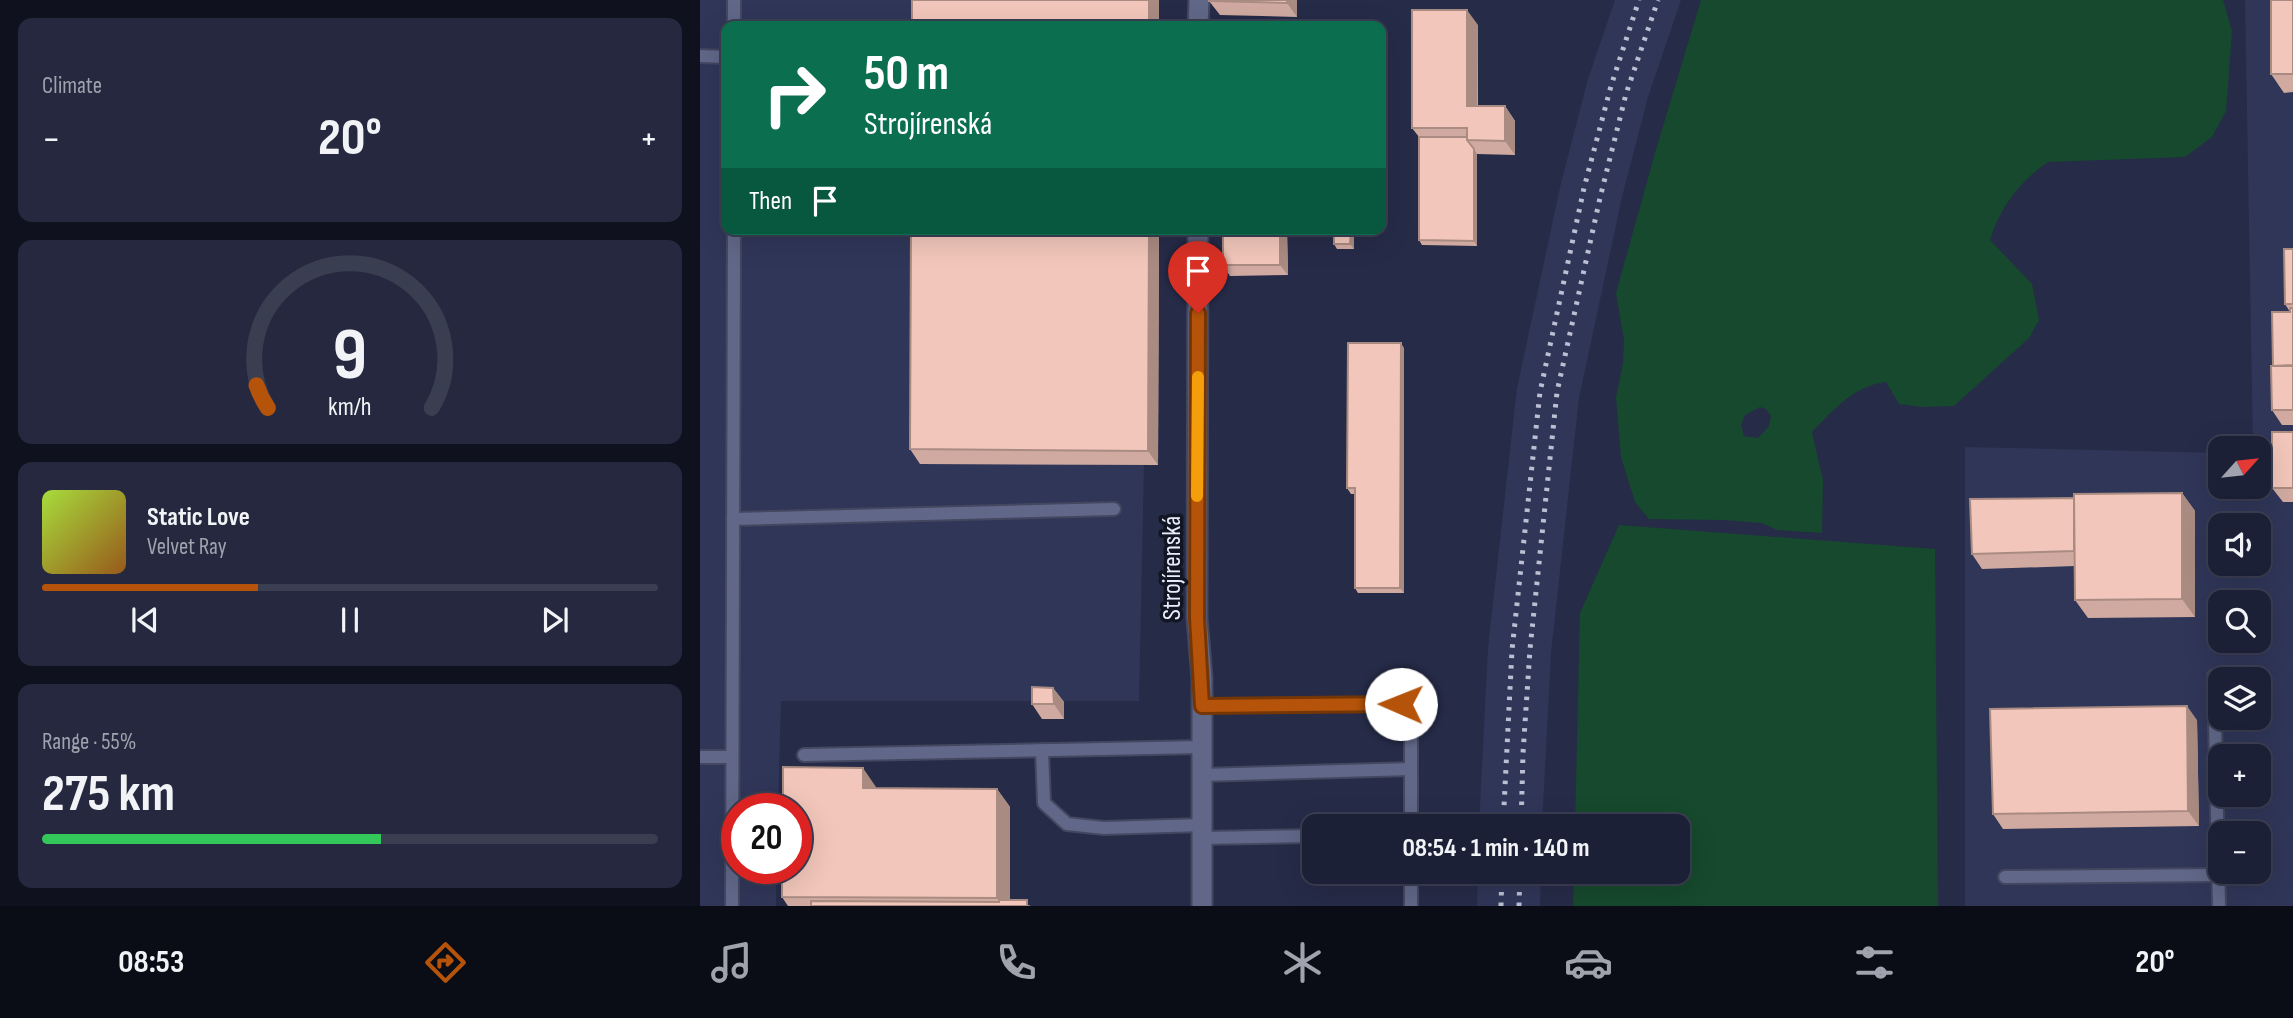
<!DOCTYPE html>
<meta charset="utf-8">
<style>
body{margin:0;font-family:"Sofia Sans Condensed",sans-serif;background:#25283e;color:#f1f3f6;height:100vh;display:flex;flex-direction:column;font-size:26px;white-space:nowrap}
*{box-sizing:border-box;margin:0}
p{font-size:23px;color:#a0a3ad}
.icon{flex:none;width:38px;height:38px;fill:none;stroke:currentColor;stroke-width:2;stroke-linecap:round;stroke-linejoin:round}
.map{position:relative;flex:1;overflow:hidden}
.side{display:flex;flex-direction:column;gap:18px;padding:18px;background:#0f121e;width:700px}
.side>*{flex:none}
.hud{position:absolute;left:21px;top:21px;width:665px;height:214px;border-radius:14px;box-shadow:0 7px 28px #0002,0 0 0 2px #3a3e51;background:#0b6e4f;color:#fff;overflow:hidden}
.needle{width:46px;rotate:63deg}
.buttons{position:absolute;left:1508px;top:436px;display:grid;gap:14px}
.buttons a{display:grid;place-items:center;width:63px;height:63px;border-radius:14px;background:#1c2036;box-shadow:0 7px 28px #0002,0 0 0 2px #3a3e51;font-size:35px}
.speed{position:absolute;left:21px;top:793px;display:flex;gap:14px;font-size:35px;font-weight:700;text-align:center}
.speed>*{display:grid;place-content:center;width:91px;height:91px;border-radius:50%;background:#1c2036;box-shadow:0 7px 28px #0002,0 0 0 2px #3a3e51;line-height:1}
.speed .limit{border:10px solid #d22;background:#fff;color:#111}
.pin{position:absolute;display:grid;place-items:center;width:60px;height:60px;color:#fff;margin:-72px -30px;border-radius:50% 50% 50% 0;rotate:-45deg;box-shadow:0 0 7px #0007}
.pin .icon{rotate:45deg}
.me{position:absolute;width:77px;margin:-38px;rotate:271deg;stroke-linejoin:round;filter:drop-shadow(0 0 5px #0008)}
.turn{display:flex;align-items:center;gap:24px;height:147px;padding:0 28px;font-size:32px}
.turn .icon{width:91px;height:91px;stroke-width:2.5}
.turn b{display:block;font-size:49px;line-height:60px}
.then{display:flex;align-items:center;height:66px;padding:0 28px;background:#0003;gap:14px;font-size:26px}
.big{font-size:52px;font-weight:700;line-height:1.1}
.side .tile{flex:1;display:flex;flex-direction:column;justify-content:center;gap:10px;min-width:0;padding:0 24px;border-radius:14px;background:#25283e}
.side .dial{align-items:center;gap:0}
.dial svg{height:182px;overflow:visible;fill:none;stroke:#3a3e51;stroke-width:7;stroke-linecap:round;text-anchor:middle}
.dial text{fill:#f1f3f6;stroke:none}
.song{display:flex;align-items:center;gap:21px}
.cover{width:84px;height:84px;border-radius:10px;background:linear-gradient(135deg,hsl(80 70% 55%),hsl(30 70% 35%))}
.played{height:7px;border-radius:4px;background:linear-gradient(90deg,#b45309 35%,#3a3e51 35%)}
.keys{display:flex;justify-content:space-around;direction:ltr}
.heat{display:flex;justify-content:space-between;align-items:center;font-size:38px;direction:ltr}
.charge{height:10px;border-radius:5px;background:linear-gradient(90deg,#34c759 55%,#3a3e51 0)}
.trip{position:absolute;left:602px;top:814px;width:388px;height:70px;border-radius:14px;background:#1c2036;box-shadow:0 7px 28px #0002,0 0 0 2px #3a3e51;font-weight:700;line-height:70px;text-align:center}
.tab-bar{display:flex;height:112px;justify-content:space-around;align-items:center;background:#0b0d16;color:#a0a3ad}
.tab-bar .icon{width:49px;height:49px}
.tab-bar .active{color:#b45309}
.tab-bar b{font-size:32px;color:#f1f3f6}
main{display:flex;flex:1;min-height:0}
.map>svg:first-child{display:block}
.built{fill:#303658;fill-rule:evenodd}
.green{fill:#16492d;fill-rule:evenodd}
.lines{fill:none;stroke-linecap:round;stroke-linejoin:round}
.service-casing{stroke:#43475f;stroke-width:16}
.minor-casing{stroke:#43475f;stroke-width:23}
.service{stroke:#606788;stroke-width:12}
.minor{stroke:#606788;stroke-width:19}
.rail{stroke:#bcbfd2;stroke-width:5;stroke-dasharray:3.5 7;stroke-linecap:butt}
.wall{fill:#d0aaa0}
.shaded-wall{fill:#a98b82}
.building{fill:#f2c6ba;stroke:#a98b82;stroke-width:2}
.route-casing{stroke:#753606;stroke-width:18}
.route{stroke:#b45309;stroke-width:12}
.slow{stroke:#f59e0b;stroke-width:12}
.labels{text-anchor:middle;stroke-width:7;stroke-linejoin:round;paint-order:stroke}
.street-label{font-size:26px;fill:#e9ecfc;stroke:#121522}
</style>
<main>
<section class="side">
<div class="tile"><p>Climate</p>
<div class="heat"><a>−</a><b class="big">20°</b><a>+</a></div>
</div>
<div class="tile dial"><svg viewBox="0 0 100 80">
<path d="M14 69A42 42 0 1 1 86 69"/>
<path d="M14 69A42 42 0 0 1 9 59" stroke="#b45309"/>
<text x="50" y="56" font-size="32" font-weight="700">9</text>
<text x="50" y="72" font-size="11">km/h</text>
</svg></div>
<div class="tile">
<div class="song"><i class="cover"></i><div><b>Static Love</b><p>Velvet Ray</p></div></div>
<div class="played"></div>
<div class="keys"><svg class="icon" aria-label="previous" viewBox="0 0 24 24"><path d="M18 5L8 12l10 7zM5 5v14"/></svg><svg class="icon" aria-label="pause" viewBox="0 0 24 24"><path d="M8 5v14M16 5v14"/></svg><svg class="icon" aria-label="next" viewBox="0 0 24 24"><path d="M6 5l10 7-10 7zM19 5v14"/></svg></div>
</div>
<div class="tile"><p>Range · 55%</p><b class="big">275 km</b><div class="charge"></div></div>
</section>
<div class="map">
<svg width="1593" height="906" viewBox="0 0 1593 906">
<rect width="100%" height="100%" fill="#262b48"/>
<g class="built">
<path d="M0,0H453V26H26V229H449L439,701H81L78,808H37V868H76V906H0Z"/>
<path d="M915,0H981L948,97L922,197L879,398L851,653L842,826H779L788,648L817,388L861,183L888,79Z"/>
<path d="M1545,0H1593V906H1265V447L1521,453V486H1559V448H1553ZM1521,525H1559V564H1521ZM1521,602H1559V640H1521ZM1521,679H1559V718H1521ZM1521,756H1559V794H1521ZM1521,833H1559V872H1521Z"/>
<path d="M778,872H841L840,906H777Z"/>
</g>
<g class="green">
<path d="M1001,0H1523L1532,31L1526,111L1512,137L1485,157L1348,162C1320,181 1300,207 1290,240L1332,284L1339,320L1329,338L1254,406L1221,407L1199,404L1186,382C1154,386 1134,409 1112,432L1123,480L1122,533L1077,530L1062,523L1022,520L949,519L935,502L921,457L916,397L923,364L924,340L916,293L955,153ZM1060,407L1066,409L1071,416L1069,426L1058,438L1044,436L1041,425L1045,415Z"/>
<path d="M919,525L1235,549L1238,906H873L874,872H978V826H875L880,613Z"/>
</g>
<g class="lines">
<defs>
<g id="service">
<path d="M34,26V0"/>
<path d="M0,56L26,57"/>
<path d="M33,519L414,509"/>
<path d="M1514,676L1519,906"/>
<path d="M502,706L701,704L708,710L711,720V826"/>
<path d="M342,750L344,803L367,824L404,828L502,825"/>
<path d="M104,755L502,747"/>
<path d="M0,757H32"/>
<path d="M502,775L711,769"/>
<path d="M502,838L614,836"/>
<path d="M711,872V906"/>
<path d="M1305,877L1518,875"/>
<path d="M32,906L34,229"/>
</g>
<g id="minor">
<path d="M498,26L499,0"/>
<path d="M498,229L497,618L502,678V906"/>
</g>
</defs>
<use href="#service" class="service-casing"/>
<use href="#minor" class="minor-casing"/>
<use href="#service" class="service"/>
<use href="#minor" class="minor"/>
<g class="rail">
<path d="M803,826L812,650L840,392L884,188L911,86L939,0"/>
<path d="M821,826L823,753L830,649L857,392L900,198L926,94L958,0"/>
<path d="M801,906L802,872"/>
<path d="M819,906L820,872"/>
</g>
</g>
<g class="wall">
<path d="M597,0V17L520,15L509,1Z"/>
<path d="M1593,0V92L1584,93L1571,74Z"/>
<path d="M778,25V106H805L815,121V155L777,154V246L722,245L719,240V137L712,128Z"/>
<path d="M459,229L458,465L220,464L210,449Z"/>
<path d="M523,229H587L588,275L530,276L523,265Z"/>
<path d="M634,229H654V249H637L634,244Z"/>
<path d="M1593,249V425H1582L1572,410L1573,366L1590,312L1585,304Z"/>
<path d="M704,348V593H658L655,588V494H651L647,488Z"/>
<path d="M1593,432V502H1583L1572,488Z"/>
<path d="M1482,493L1495,511V617L1388,618L1375,600V566L1282,569L1272,554L1374,498Z"/>
<path d="M353,688L364,702V719H342L332,704Z"/>
<path d="M1497,720L1499,826L1303,829L1293,814Z"/>
<path d="M176,787V788L297,789L310,807V900L331,906H88L82,897Z"/>
</g>
<g class="shaded-wall">
<rect x="449" y="0" width="10" height="26"/>
<path d="M587,0H597V17L587,3Z"/>
<path d="M767,10L778,25L777,120L767,106Z"/>
<path d="M805,106L815,121V155L805,141Z"/>
<path d="M774,149L777,154V246L774,241Z"/>
<path d="M449,229H459L458,465L448,451Z"/>
<path d="M580,229H587L588,275L580,265Z"/>
<path d="M651,229H654V249L650,244Z"/>
<path d="M701,343L704,348V593L700,588Z"/>
<path d="M1482,493L1495,511V617L1482,599Z"/>
<path d="M353,688L364,702V719L354,704Z"/>
<path d="M1487,706L1497,720L1499,826L1488,811Z"/>
<path d="M163,768L176,787V807L163,788Z"/>
<path d="M297,789L310,807V906H302L297,898Z"/>
</g>
<g class="building">
<rect x="212" y="0" width="237" height="26"/>
<path d="M509,0H587V3L509,1Z"/>
<rect x="1571" y="0" width="22" height="74"/>
<path d="M712,10H767V106H805V141L767,140V128H712Z"/>
<path d="M719,137H767V140L774,149V241L719,240Z"/>
<path d="M211,229H449L448,451L210,449Z"/>
<rect x="523" y="229" width="57" height="36"/>
<path d="M634,229H651L650,244H634Z"/>
<path d="M1584,249H1593V304H1585Z"/>
<path d="M1590,308H1593V365L1573,366L1572,312H1590Z"/>
<path d="M648,343H701L700,588H655V488H647Z"/>
<path d="M1571,366H1593V410H1572Z"/>
<rect x="1572" y="432" width="21" height="56"/>
<path d="M1482,493V599L1375,600L1374,494Z"/>
<path d="M1374,498V551L1272,554L1270,499Z"/>
<path d="M332,687L353,688L354,704H332Z"/>
<path d="M1487,706L1488,811L1293,814L1290,709Z"/>
<path d="M83,767L163,768V788L297,789V898L82,897V868H96V808H83Z"/>
<path d="M299,900H327V906H111V901L299,902Z"/>
</g>
<g class="lines">
<defs>
<path id="route" d="M498,313L497,618L502,706L701,704"/>
</defs>
<use href="#route" class="route-casing"/>
<use href="#route" class="route"/>
<path class="slow" d="M497,496L498,377"/>
</g>
<g class="labels">
<g class="street-label">
<text transform="translate(471 568) rotate(-90)" y="9">Strojírenská</text>
</g>
</g>
</svg>
<div class="buttons">
<a><svg class="needle" viewBox="-14 -14 28 28"><path d="M0-13l5 13h-10z" fill="#e53935"/><path d="M0 13l5-13h-10z" fill="#a0a3ad"/></svg></a>
<a><svg class="icon" aria-label="sound" viewBox="0 0 24 24"><path d="M4 9h4l5-4v14l-5-4H4zM17 9q2 3 0 6"/></svg></a>
<a><svg class="icon" aria-label="search" viewBox="0 0 24 24"><circle cx="10" cy="10" r="6"/><path d="M15 15l6 6"/></svg></a>
<a><svg class="icon" aria-label="layers" viewBox="0 0 24 24"><path d="M12 4l9 5-9 5-9-5zM3 14l9 5 9-5"/></svg></a>
<a>+</a>
<a>−</a>
</div>
<div class="speed"><div class="limit">20</div></div>
<div class="pin" style="left:498px;top:313px;background:#d93025"><svg class="icon" aria-label="arrive" viewBox="0 0 24 24"><path d="M6 21V4h12l-3 4 3 4H6"/></svg></div>
<svg class="me" style="left:701px;top:704px" viewBox="-20 -20 40 40"><circle r="19" fill="#fff"/><path d="M0-13L10 11 0 6-10 11z" fill="#b45309"/></svg>
<div class="trip">08:54 · 1 min · 140 m</div>
<div class="hud">
<div class="turn"><svg class="icon" aria-label="right" viewBox="0 0 24 24"><path d="M7 20v-9h11M14 6l5 5-5 5"/></svg><div><b>50 m</b>Strojírenská</div></div>
<div class="then">Then<svg class="icon" aria-label="arrive" viewBox="0 0 24 24"><path d="M6 21V4h12l-3 4 3 4H6"/></svg></div>
</div>
</div>
</main>
<nav class="tab-bar">
<b>08:53</b>
<svg class="icon active" aria-label="directions" viewBox="0 0 24 24"><path d="M12 3l9 9-9 9-9-9zM9 14v-3h6M13 9l2 2-2 2"/></svg>
<svg class="icon" aria-label="music" viewBox="0 0 24 24"><path d="M9 18V5l10-2v13"/><circle cx="6" cy="18" r="3"/><circle cx="16" cy="16" r="3"/></svg>
<svg class="icon" aria-label="phone" viewBox="0 0 24 24"><path d="M5 4h4l2 5-3 2q2 4 5 5l2-3 5 2v4C11 20 4 13 5 4z"/></svg>
<svg class="icon" aria-label="climate" viewBox="0 0 24 24"><path d="M12 3v18M4 7l16 10M4 17L20 7"/></svg>
<svg class="icon" aria-label="car" viewBox="0 0 24 24"><path d="M5 17H2v-5l4-1 3-4h7l3 4 3 1v5h-3M9 17h6M6 11h13"/><circle cx="7" cy="17" r="2"/><circle cx="17" cy="17" r="2"/></svg>
<svg class="icon" aria-label="filters" viewBox="0 0 24 24"><path d="M4 7h16M4 17h16"/><circle cx="9" cy="7" r="2"/><circle cx="15" cy="17" r="2"/></svg>
<b>20°</b>
</nav>
